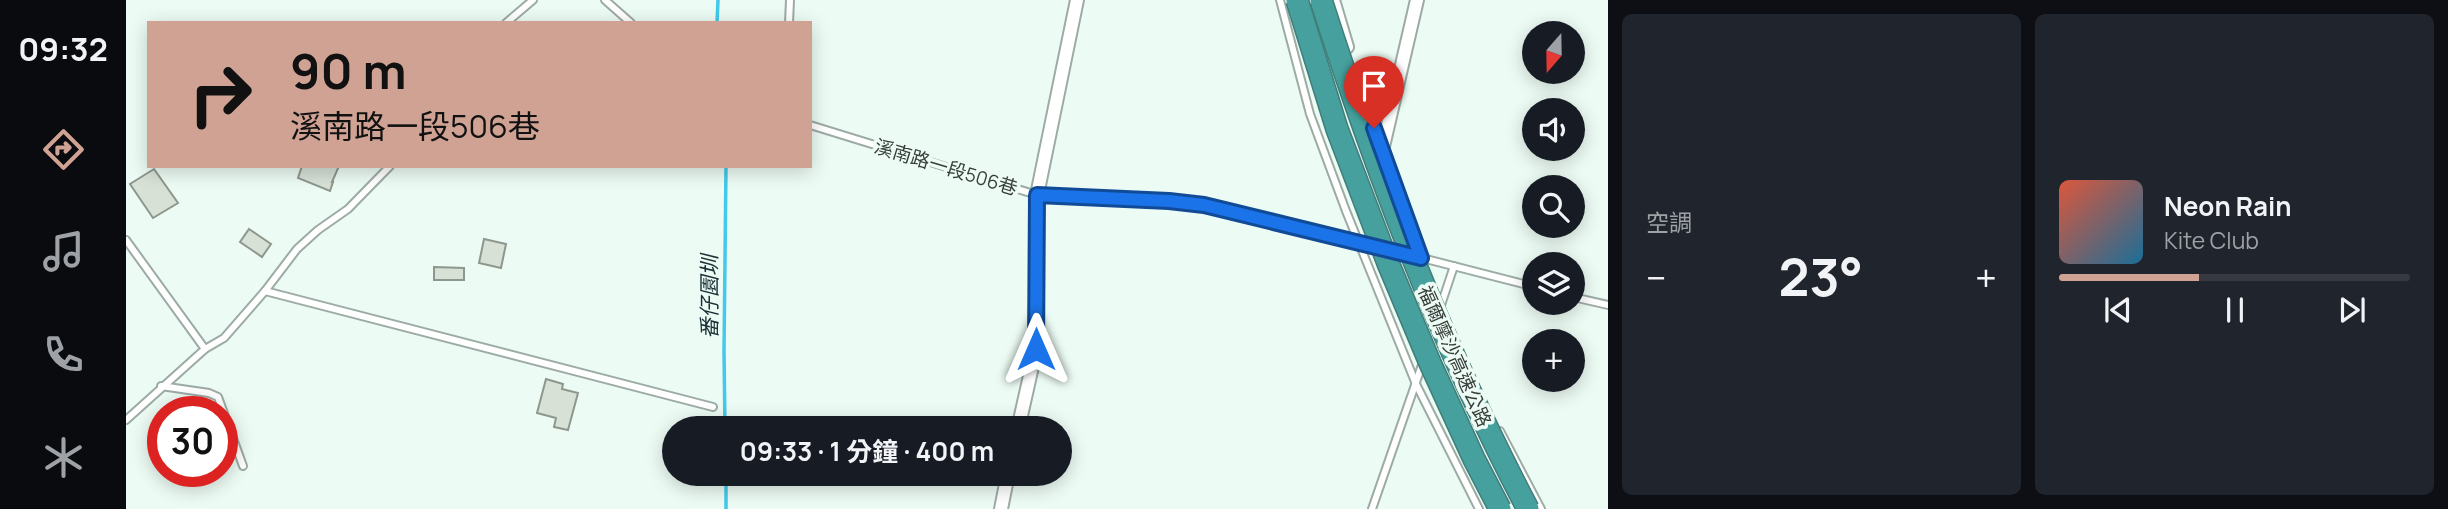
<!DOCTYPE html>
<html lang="zh-TW">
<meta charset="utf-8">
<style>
body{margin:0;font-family:Manrope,"Noto Sans TC",sans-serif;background:#20242c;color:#f1f3f6;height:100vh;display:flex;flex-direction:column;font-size:26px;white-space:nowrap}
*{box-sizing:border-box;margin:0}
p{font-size:23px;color:#9ea1a6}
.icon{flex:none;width:38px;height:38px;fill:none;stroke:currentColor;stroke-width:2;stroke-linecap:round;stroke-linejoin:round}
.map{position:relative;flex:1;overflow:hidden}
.sheet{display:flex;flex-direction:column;gap:14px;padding:14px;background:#0d0f14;width:840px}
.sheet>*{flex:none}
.top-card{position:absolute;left:21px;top:21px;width:665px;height:147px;border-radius:0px;box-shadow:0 4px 18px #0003;background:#cfa294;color:#111;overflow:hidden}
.needle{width:46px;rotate:200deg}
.tools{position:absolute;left:1396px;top:21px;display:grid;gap:14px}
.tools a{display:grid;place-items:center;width:63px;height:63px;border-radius:50%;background:#171b24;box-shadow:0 4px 18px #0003;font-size:35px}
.speed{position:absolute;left:21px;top:396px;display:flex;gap:14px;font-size:35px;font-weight:700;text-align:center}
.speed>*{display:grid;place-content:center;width:91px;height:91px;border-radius:50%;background:#171b24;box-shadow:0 4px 18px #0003;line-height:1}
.speed .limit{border:10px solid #d22;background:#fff;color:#111}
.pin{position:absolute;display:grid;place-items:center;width:60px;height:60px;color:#fff;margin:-72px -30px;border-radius:50% 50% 50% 0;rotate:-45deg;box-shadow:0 0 7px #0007}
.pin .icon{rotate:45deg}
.me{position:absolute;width:77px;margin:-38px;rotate:0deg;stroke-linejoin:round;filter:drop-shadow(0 0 5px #0008)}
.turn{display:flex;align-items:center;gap:24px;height:147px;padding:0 28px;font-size:32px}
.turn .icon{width:91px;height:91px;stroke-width:2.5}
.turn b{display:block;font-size:49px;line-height:60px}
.big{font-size:52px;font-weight:700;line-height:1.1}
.sheet .card{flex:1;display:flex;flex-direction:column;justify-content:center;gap:10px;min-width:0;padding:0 24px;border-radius:10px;background:#20242c}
.song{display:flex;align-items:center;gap:21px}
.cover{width:84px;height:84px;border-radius:10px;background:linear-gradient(135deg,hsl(10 70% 55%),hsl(200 70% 35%))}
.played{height:7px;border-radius:4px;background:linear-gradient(90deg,#cfa294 40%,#363941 40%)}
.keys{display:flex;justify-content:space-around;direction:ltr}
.heat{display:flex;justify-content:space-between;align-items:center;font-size:38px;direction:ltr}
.sheet .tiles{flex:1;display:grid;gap:14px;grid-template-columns:repeat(2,1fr)}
.trip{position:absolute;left:536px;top:416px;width:410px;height:70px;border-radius:35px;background:#171b24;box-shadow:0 4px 18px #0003;font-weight:700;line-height:70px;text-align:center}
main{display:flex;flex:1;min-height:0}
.tab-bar{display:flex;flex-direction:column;width:126px;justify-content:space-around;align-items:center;background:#090b0e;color:#9ea1a6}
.tab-bar .icon{width:49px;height:49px}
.tab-bar .selected{color:#cfa294}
.tab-bar b{font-size:32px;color:#f1f3f6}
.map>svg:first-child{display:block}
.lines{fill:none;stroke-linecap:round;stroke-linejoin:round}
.stream{stroke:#42c9eb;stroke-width:3.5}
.building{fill:#d7e1d6;stroke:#8e978d;stroke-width:2}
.service-casing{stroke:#9daba5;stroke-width:10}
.minor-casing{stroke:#9daba5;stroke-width:16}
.service{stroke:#fff;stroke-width:6}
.minor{stroke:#fff;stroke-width:12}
.motorway-bridge-casing{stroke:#417e7b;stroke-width:24;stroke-linecap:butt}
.motorway-bridge{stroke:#46a09d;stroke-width:21}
.route-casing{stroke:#114b97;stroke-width:18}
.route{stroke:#1a73e8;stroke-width:12}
.labels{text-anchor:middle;stroke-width:7;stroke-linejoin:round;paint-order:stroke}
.street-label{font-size:19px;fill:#383e3b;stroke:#ecfbf4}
.water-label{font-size:21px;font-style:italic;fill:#192f35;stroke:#ecfbf4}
</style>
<main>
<nav class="tab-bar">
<b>09:32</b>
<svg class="icon selected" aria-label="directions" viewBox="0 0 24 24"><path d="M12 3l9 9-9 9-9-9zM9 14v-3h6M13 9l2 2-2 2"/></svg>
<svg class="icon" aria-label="music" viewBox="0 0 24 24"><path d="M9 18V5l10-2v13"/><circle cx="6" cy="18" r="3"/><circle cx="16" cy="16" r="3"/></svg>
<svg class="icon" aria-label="phone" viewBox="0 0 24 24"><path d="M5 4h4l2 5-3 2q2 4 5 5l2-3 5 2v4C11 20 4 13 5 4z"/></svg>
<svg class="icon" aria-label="climate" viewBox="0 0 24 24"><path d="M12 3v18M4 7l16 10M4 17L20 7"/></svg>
</nav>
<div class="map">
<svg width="1482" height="509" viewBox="0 0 1482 509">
<rect width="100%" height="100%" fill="#ecfbf4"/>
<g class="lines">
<g class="stream">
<path d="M591,23L592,0"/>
<path d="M599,429L598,351L600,166"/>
<path d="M600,474V509"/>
</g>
</g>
<g class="building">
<path d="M176,166H213L206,182H207L204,191L172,178Z"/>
<path d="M28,169L52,203L27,218L4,184Z"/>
<path d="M123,229L145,244L136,257L114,242Z"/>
<path d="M358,239L380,244L375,268L353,263Z"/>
<path d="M308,267L338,268V280H308Z"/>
<path d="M420,379L437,384L436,389L452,393L442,430L428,427L430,418L411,413Z"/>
</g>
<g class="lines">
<defs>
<g id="service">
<path d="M479,0L505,23"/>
<path d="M1154,0L1184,114L1220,211L1290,384L1353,509"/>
<path d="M380,23L407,0"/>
<path d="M663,23L664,0"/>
<path d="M684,125L911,195L1043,201L1078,205L1251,247"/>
<path d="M0,240L79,349"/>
<path d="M1292,257L1409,287"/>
<path d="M139,291L587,407"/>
<path d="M1447,297L1482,305"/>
<path d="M1314,308L1328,266"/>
<path d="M35,386L83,393L92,397L117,466"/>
<path d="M0,420L79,349L98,338L139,291L171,249L192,230L222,209L264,166"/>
<path d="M1374,431L1415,509"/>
<path d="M1246,509L1297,362"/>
</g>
<g id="minor">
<path d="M1207,0L1221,47"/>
<path d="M1256,151L1291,0"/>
<path d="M892,429L910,349L911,195L951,0"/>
<path d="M875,509L882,474"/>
</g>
</defs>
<use href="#service" class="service-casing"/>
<use href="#minor" class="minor-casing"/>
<use href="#service" class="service"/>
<use href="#minor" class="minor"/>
<defs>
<g id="motorway-bridge">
<path d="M1171,0L1211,129L1262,263L1304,363L1348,459L1374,509"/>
<path d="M1195,0C1251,175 1316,346 1402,509"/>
</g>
</defs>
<use href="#motorway-bridge" class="motorway-bridge-casing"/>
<use href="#motorway-bridge" class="motorway-bridge"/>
</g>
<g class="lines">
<defs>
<path id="route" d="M910,349L911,195L1043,201L1078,205L1295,258L1248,128"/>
</defs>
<use href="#route" class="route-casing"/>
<use href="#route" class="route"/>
</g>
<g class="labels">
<g class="street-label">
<text transform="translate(820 167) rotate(17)" y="7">溪南路一段506巷</text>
<text transform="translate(1329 356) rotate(66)" y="7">福爾摩沙高速公路</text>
</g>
<g class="water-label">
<text transform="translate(584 297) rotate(-90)" y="7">番仔園圳</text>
</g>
</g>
</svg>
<div class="tools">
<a><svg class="needle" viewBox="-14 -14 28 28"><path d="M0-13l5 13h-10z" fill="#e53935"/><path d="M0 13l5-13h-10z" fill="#9ea1a6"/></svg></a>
<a><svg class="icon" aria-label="sound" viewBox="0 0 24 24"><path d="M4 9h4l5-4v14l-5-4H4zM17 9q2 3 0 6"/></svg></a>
<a><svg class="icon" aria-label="search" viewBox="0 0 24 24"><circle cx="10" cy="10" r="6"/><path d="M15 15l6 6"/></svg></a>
<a><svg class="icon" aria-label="layers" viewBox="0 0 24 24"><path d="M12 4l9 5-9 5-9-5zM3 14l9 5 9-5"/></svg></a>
<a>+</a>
</div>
<div class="speed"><div class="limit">30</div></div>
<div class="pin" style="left:1248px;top:128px;background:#d93025"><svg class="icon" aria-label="arrive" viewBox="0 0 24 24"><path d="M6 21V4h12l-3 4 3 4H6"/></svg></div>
<svg class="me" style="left:910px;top:349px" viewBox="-20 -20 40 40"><path d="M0-17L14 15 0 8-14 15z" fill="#1a73e8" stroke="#fff" stroke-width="4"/></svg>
<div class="trip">09:33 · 1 分鐘 · 400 m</div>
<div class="top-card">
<div class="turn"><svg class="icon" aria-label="right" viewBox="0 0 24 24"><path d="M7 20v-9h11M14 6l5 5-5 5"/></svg><div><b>90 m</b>溪南路一段506巷</div></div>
</div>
</div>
<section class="sheet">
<div class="tiles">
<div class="card"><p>空調</p>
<div class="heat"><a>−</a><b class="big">23°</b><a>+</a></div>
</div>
<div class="card">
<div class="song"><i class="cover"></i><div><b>Neon Rain</b><p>Kite Club</p></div></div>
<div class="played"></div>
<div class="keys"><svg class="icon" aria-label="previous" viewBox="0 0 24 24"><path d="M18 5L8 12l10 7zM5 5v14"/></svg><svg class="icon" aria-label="pause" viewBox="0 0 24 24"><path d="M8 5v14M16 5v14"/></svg><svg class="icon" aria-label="next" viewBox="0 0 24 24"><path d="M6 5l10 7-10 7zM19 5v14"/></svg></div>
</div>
</div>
</section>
</main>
